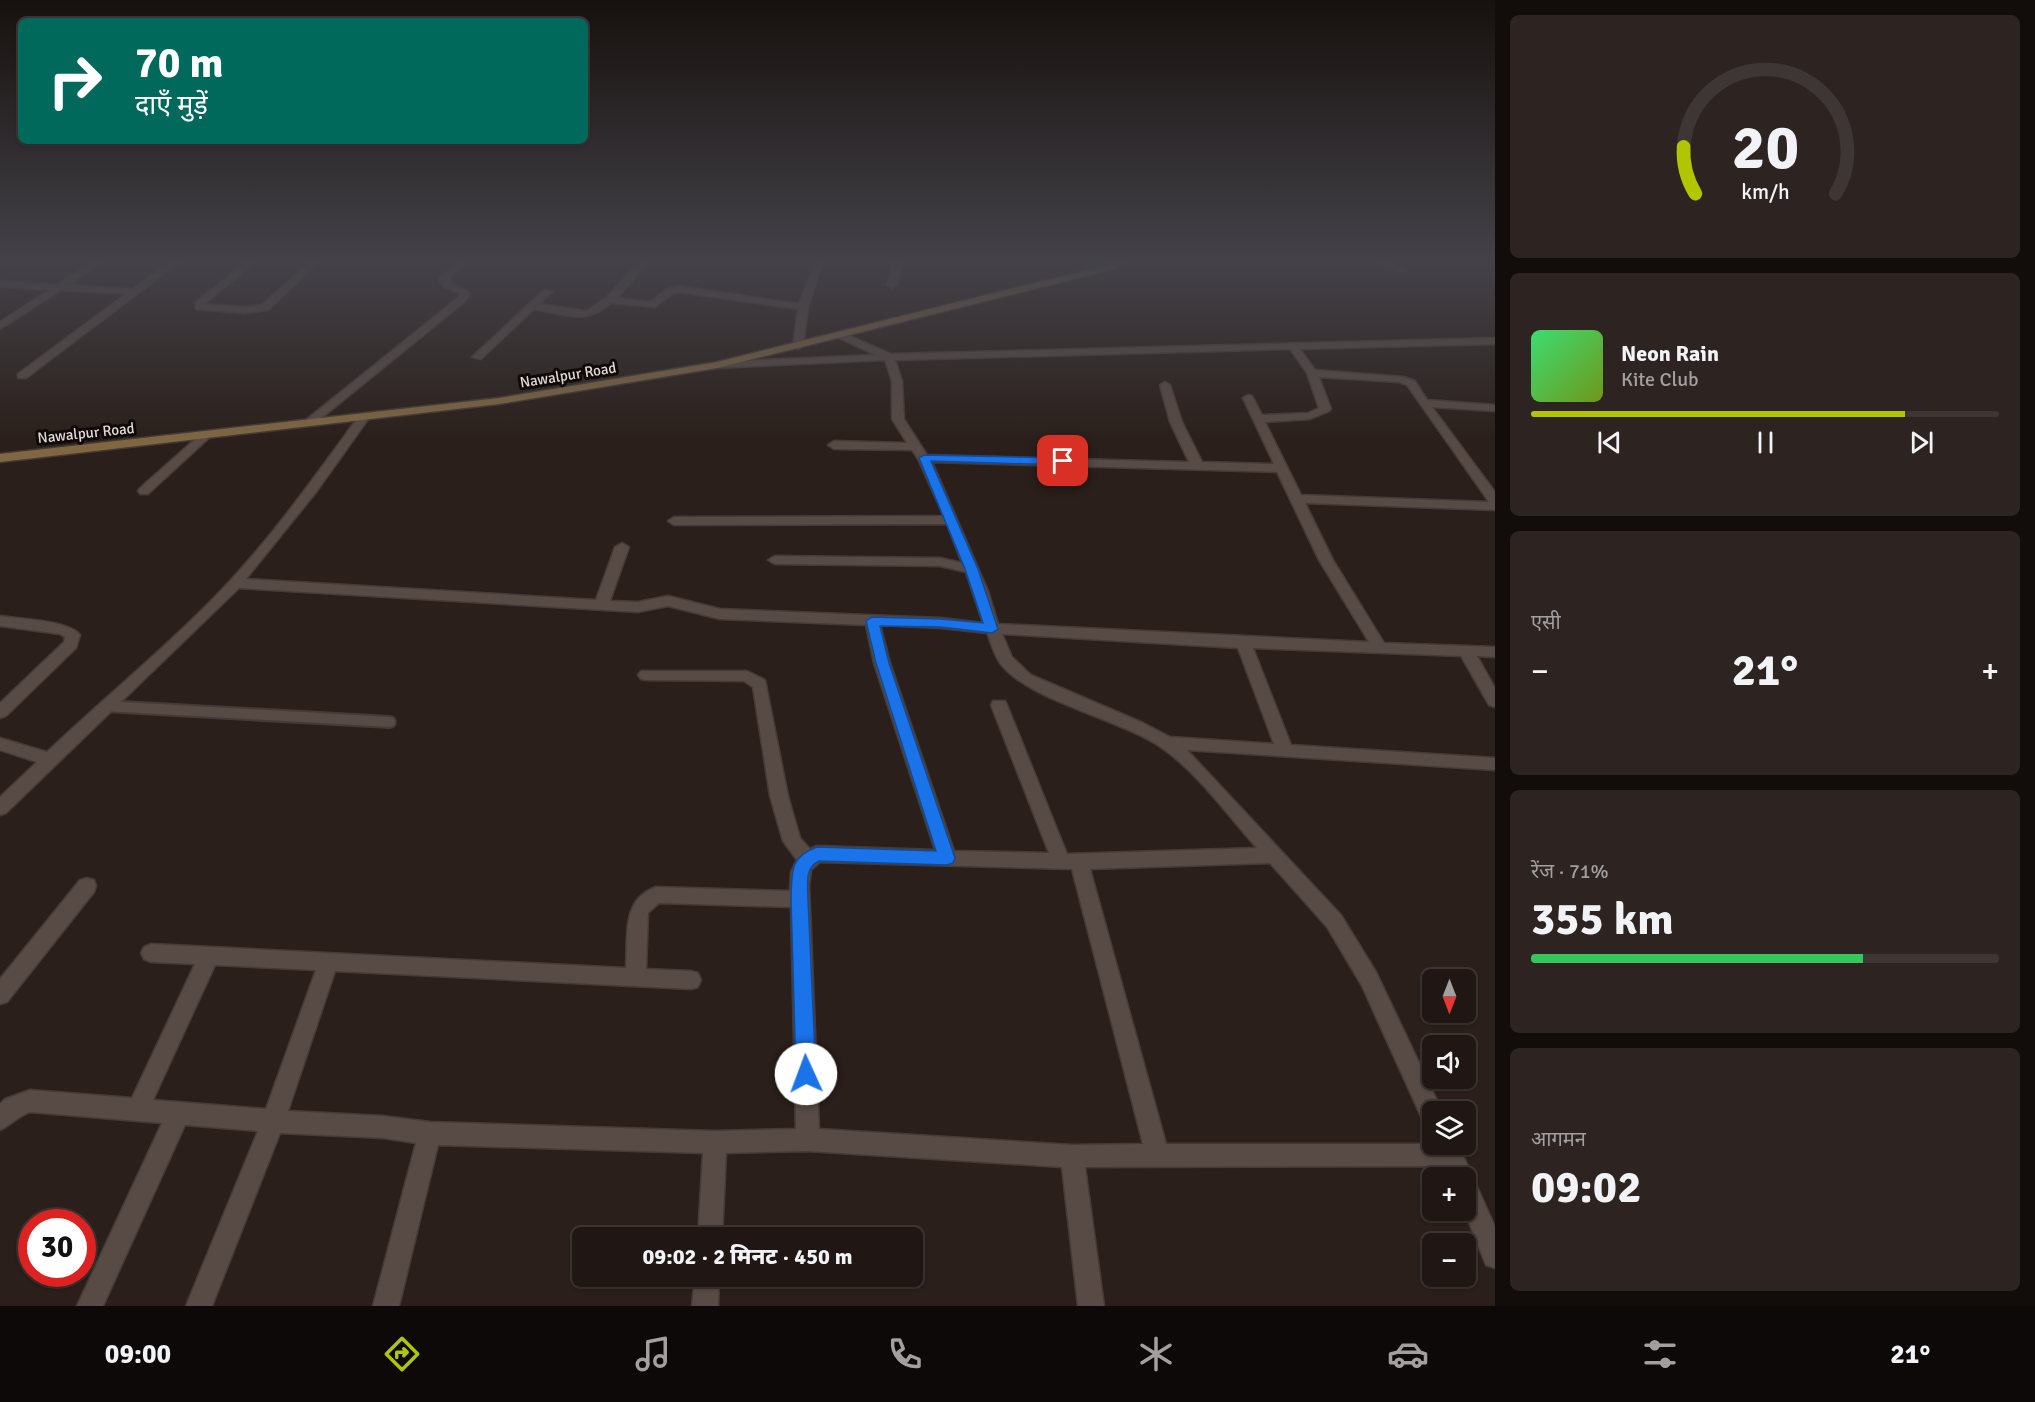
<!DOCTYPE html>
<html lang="hi">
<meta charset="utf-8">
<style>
body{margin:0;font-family:Signika,"Noto Sans Devanagari",sans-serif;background:#2d2422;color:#f1f3f6;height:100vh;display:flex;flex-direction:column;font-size:22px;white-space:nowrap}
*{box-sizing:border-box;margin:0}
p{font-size:20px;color:#a29fa0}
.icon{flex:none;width:33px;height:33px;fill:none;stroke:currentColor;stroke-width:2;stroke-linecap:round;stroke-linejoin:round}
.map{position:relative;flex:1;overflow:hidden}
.sheet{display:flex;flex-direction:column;gap:15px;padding:15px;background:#120d0b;width:540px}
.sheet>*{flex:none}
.guide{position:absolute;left:18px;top:18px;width:570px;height:126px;border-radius:9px;box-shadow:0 2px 4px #0004,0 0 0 2px #3d3634;background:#00695c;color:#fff;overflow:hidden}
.needle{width:39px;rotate:180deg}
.tools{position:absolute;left:1422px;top:969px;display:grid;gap:12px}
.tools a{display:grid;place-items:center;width:54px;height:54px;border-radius:9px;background:#201714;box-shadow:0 2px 4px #0004,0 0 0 2px #3d3634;font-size:30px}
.speed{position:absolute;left:18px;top:1209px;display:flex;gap:12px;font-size:30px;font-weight:700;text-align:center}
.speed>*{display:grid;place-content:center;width:78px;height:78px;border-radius:50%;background:#201714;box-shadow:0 2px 4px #0004,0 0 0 2px #3d3634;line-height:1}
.speed .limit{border:9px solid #d22;background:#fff;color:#111}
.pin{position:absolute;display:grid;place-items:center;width:51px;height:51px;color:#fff;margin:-26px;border-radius:12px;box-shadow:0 3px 9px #0006}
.me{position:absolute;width:66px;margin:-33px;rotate:358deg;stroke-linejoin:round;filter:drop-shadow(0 0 4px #0008)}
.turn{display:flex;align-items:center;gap:21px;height:126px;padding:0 18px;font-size:27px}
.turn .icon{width:78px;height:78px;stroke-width:2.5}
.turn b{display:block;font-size:42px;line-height:51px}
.big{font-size:45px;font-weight:800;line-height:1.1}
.sheet .tile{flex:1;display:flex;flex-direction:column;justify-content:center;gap:9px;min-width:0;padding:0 21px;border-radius:9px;background:#2d2422}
.sheet .dial{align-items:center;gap:0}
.dial svg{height:156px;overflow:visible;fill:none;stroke:#3d3634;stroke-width:7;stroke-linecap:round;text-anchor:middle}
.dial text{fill:#f1f3f6;stroke:none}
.song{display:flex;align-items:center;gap:18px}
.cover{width:72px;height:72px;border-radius:9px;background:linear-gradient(135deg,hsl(140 70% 55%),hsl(80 70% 35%))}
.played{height:6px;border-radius:3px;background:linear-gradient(90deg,#b1c500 80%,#3d3634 80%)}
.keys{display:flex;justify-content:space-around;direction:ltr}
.heat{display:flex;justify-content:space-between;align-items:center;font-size:33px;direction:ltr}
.charge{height:9px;border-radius:4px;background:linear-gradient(90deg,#34c759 71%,#3d3634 0)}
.trip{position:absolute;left:572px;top:1227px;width:351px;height:60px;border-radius:9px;background:#201714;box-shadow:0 2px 4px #0004,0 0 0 2px #3d3634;font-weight:800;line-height:60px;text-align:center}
.tab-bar{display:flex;height:96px;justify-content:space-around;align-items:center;background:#0d0908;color:#a29fa0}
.tab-bar .icon{width:42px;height:42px}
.tab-bar .current{color:#b1c500}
.tab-bar b{font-size:27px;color:#f1f3f6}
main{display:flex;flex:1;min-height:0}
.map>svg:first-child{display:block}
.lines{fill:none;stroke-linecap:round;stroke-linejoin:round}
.lane-casing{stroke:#443b37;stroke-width:14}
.street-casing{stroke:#443b37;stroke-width:3}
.secondary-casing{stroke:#443b37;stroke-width:3}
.lane{stroke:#584a44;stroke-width:10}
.street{fill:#584a44;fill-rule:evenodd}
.secondary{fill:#806742;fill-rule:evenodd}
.route{fill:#1a73e8;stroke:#114b97;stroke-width:1.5}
.labels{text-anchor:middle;stroke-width:6;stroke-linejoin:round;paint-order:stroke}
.far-street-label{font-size:15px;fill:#e1d9d5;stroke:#0f0a08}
</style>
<main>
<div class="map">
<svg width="1495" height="1306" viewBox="0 0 1495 1306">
<rect width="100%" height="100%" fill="#2a1f1a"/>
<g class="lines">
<defs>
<path id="lane" d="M105,706L390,722"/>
<g id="street">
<path d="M95,260H105L69,285L133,289L172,260H182L26,378H18V374L126,294L61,290L0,329V322L49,290L0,287V281L57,285Z"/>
<path d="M249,260H258L204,304L243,307L262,305L312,260H321L268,310L243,313L196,309V302Z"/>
<path d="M459,260H468L449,279C453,288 464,286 470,294L464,302L314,424H306V420L458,298L460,293L444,287L439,279Z"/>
<path d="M641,260H650L617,298L650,302L667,289L679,286L799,304L816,260H824L808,307L803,346L798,349L793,346L798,309L679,292L673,293L655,307L611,303C586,326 564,314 534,309L481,359L472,357L544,290L552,292L539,304L587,311L607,297Z"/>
<path d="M894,260H902L897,285L892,288L887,285Z"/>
<path d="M1108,260H1124L1126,262L1122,265Z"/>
<path d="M1371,260H1383L1406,270L1399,272Z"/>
<path d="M841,332L891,354L1495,338V344L1300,349L1315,370L1404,377L1415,381L1427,400L1495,405V411L1432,407L1495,492V510L1305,503L1333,560L1384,643L1495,647V657L1477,656L1495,688V707L1489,705L1461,656L1253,648L1291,745L1495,758V770L1187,750L1341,915L1376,972L1440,1107L1442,1112H1432V1126L1424,1123L1362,986L1327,927L1270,863L1090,869L1166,1144H1458L1495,1227V1268L1486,1265L1464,1210H1466V1178H1449L1445,1166L1085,1167L1104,1306H1078L1062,1167L808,1151L726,1153L722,1238H698L703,1153L438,1145L399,1306H373L416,1143L383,1138L280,1133L212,1306H186L258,1131L185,1125L103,1306H77L162,1123L30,1112C18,1116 11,1125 0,1130V1104L5,1099L30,1090L132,1098L195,964L151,962L144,959L141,953L144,947L151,944L626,968C628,937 621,899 656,887L790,891L791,872L797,860L783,841L770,796L753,687L744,681L646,680L641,679L638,675L641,671H747L765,680L788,796L800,838L810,849L817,846L935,850L874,663L866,625L720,619L668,606L638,612L239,588L6,813L0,815V797L37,762L0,750V738L47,752C107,695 173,642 230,581C277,530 318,472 359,416L363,415L369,418L317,491L246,579L596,600L615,547L622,543L629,547L610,601L638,602L668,596L720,609L941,618L983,623L966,572L940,566L775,564L768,560L775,556L940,558L962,563L947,524L674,525L668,521L674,517L944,516L918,459L912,450L834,449L828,445L834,441L907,443L892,419V381L885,360L717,368L712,365L717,362L875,355L837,337V333ZM1290,349L1307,373L1319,408L1308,413L1262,415L1252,396L1248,395L1243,398L1274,464L1202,462L1182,422L1170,385L1165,382L1160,385L1170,422L1189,462L927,455L904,419L902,381L895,360ZM1319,377L1399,382L1407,385L1489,502L1301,495L1265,422L1310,419L1329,411L1331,409ZM932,462L1277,472L1319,560L1369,642L998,624L988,591ZM880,625L941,628L987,633C991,643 994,654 1000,663C1026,700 1121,719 1162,748C1199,774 1227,815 1257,848L1067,854L1007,705L1005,701H993L991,705L1049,853L954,851L890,663ZM1002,634L1238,648L1274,744L1170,737L1143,723L1031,675L1012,657ZM820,862L1072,869L1143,1144L1072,1145L819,1129L809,885L811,870ZM659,903L791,907L796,1129L715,1131L430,1122L383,1116L288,1111L335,971L691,989L698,987L701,980L698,973L691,971L646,969L648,913ZM215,965L316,970L266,1109L153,1100Z"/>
<path d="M206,432L210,433V437L148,494H140L138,491L140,488L202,433Z"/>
<path d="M0,616C19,619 69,620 80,635L76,648L6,716L0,718V703L64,642L65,637L60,634L0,626Z"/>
<path d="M87,878L94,880L96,886L94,892L7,1002L0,1004V979L80,880Z"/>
<path d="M695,1276H719L718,1306H692Z"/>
</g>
<path id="secondary" d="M1121,260H1133L1110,270L717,368L499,404L0,462V454L499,398L717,362L1104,266Z"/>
</defs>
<use href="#lane" class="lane-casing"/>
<use href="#street" class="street-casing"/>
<use href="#secondary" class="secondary-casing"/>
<use href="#lane" class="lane"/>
<use href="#street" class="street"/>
<use href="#secondary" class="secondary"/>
</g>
<linearGradient id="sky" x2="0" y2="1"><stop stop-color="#17110e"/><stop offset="0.59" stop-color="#444249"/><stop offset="1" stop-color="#444249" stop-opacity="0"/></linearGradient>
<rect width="1495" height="443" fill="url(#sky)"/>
<path class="route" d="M924,455L1063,458L1069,461L1063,465L931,461L978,569L998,629L992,633L941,627L880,626L889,663L955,858L953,863L947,865L819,861C804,868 808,885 808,899L816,1074L813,1081L806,1084L799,1081L796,1074L791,899C792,873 789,857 817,847L936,851L876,663L866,621L872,617L941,619L983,623L965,569L919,458Z"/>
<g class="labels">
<g class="far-street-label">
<text transform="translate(568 375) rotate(-9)" y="5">Nawalpur Road</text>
<text transform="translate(86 433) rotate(-6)" y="5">Nawalpur Road</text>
</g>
</g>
</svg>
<div class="tools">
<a><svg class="needle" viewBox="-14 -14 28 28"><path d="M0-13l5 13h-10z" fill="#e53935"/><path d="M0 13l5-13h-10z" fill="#a29fa0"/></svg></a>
<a><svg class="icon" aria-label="sound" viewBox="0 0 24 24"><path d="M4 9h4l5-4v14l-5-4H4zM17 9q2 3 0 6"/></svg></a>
<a><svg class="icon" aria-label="layers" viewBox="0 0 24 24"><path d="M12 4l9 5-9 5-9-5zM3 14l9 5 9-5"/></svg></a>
<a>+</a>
<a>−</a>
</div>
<div class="speed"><div class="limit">30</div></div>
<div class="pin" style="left:1063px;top:461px;background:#d93025"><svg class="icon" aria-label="arrive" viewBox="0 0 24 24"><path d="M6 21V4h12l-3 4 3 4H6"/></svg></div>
<svg class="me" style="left:806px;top:1074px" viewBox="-20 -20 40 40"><circle r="19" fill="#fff"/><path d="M0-13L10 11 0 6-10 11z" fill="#1a73e8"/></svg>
<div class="trip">09:02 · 2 मिनट · 450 m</div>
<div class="guide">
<div class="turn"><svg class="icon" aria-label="right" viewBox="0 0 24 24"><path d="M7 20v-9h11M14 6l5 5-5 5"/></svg><div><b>70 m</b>दाएँ मुड़ें</div></div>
</div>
</div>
<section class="sheet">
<div class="tile dial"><svg viewBox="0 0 100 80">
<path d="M14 69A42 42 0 1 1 86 69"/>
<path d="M14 69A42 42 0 0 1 8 45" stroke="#b1c500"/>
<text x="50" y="56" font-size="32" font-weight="700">20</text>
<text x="50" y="72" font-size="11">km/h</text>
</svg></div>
<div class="tile">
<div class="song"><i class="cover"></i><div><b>Neon Rain</b><p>Kite Club</p></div></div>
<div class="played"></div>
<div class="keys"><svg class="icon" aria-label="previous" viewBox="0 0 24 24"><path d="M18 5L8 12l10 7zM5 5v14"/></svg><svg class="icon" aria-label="pause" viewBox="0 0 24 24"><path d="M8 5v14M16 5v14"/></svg><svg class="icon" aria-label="next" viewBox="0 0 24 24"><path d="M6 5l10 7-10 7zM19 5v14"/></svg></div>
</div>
<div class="tile"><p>एसी</p>
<div class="heat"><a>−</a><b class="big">21°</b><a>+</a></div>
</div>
<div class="tile"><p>रेंज · 71%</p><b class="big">355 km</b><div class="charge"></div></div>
<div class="tile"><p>आगमन</p><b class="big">09:02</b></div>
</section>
</main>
<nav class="tab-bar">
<b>09:00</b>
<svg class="icon current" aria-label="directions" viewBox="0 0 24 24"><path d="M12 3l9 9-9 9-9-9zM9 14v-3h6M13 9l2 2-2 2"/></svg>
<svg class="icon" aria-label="music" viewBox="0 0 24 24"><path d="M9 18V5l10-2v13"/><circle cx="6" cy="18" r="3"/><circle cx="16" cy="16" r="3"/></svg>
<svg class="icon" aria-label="phone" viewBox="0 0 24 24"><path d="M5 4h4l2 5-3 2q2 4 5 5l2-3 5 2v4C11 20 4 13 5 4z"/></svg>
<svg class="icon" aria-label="climate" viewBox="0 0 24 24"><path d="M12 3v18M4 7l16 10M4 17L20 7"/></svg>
<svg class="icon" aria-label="car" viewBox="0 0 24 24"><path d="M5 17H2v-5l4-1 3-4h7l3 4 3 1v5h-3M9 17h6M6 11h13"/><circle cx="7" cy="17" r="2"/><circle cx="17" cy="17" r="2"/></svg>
<svg class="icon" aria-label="filters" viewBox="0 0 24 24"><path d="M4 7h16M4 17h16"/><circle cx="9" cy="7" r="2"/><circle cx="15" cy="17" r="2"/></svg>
<b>21°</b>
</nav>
